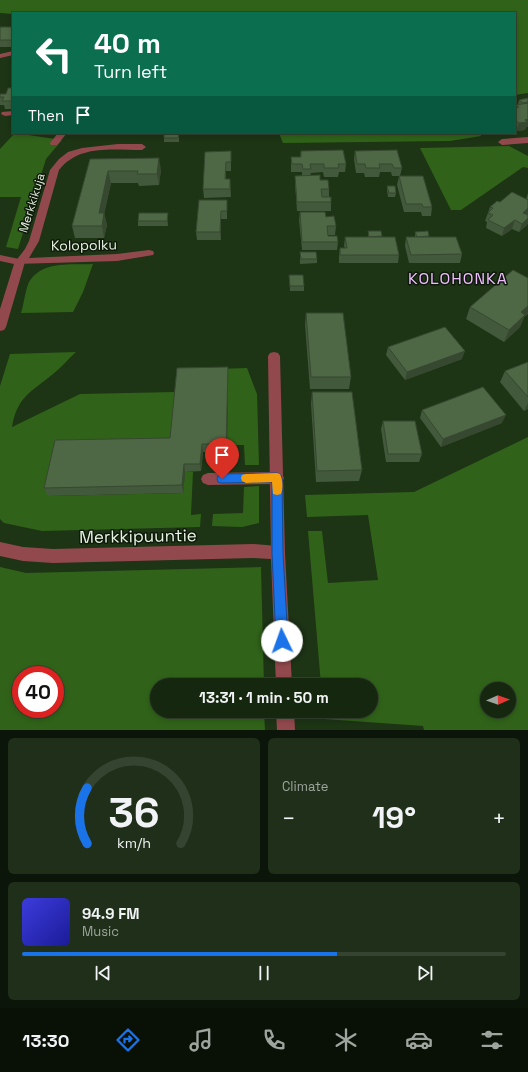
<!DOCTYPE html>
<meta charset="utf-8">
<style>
body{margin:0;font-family:"Space Grotesk",sans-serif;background:#1f2f19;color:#f1f3f6;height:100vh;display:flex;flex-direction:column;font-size:15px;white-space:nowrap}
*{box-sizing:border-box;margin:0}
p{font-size:13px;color:#9ea59f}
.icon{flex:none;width:22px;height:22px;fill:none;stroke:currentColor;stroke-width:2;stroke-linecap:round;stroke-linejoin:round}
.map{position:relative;height:730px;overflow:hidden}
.side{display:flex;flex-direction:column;gap:8px;padding:8px;background:#0c1509;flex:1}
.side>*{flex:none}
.banner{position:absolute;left:12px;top:12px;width:504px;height:122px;border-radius:0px;box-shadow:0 2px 6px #0003,0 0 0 1px #354430;background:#0b6e4f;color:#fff;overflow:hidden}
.needle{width:26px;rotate:88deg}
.fabs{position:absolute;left:480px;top:682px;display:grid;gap:8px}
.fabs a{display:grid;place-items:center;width:36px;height:36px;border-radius:50%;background:#162710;box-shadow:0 2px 6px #0003,0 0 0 1px #354430;font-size:20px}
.speed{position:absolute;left:12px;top:666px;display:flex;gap:8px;font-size:20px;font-weight:700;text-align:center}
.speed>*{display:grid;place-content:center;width:52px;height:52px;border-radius:50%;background:#162710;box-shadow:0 2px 6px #0003,0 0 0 1px #354430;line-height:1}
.speed .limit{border:6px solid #d22;background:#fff;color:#111}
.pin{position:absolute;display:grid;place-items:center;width:34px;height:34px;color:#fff;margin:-41px -17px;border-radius:50% 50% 50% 0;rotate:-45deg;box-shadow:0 0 4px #0007}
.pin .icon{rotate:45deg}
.me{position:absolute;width:44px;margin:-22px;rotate:357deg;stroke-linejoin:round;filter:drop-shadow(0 0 3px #0008)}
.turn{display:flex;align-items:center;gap:14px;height:84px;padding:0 16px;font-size:18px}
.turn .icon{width:52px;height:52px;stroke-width:2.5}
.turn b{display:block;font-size:28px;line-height:34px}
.then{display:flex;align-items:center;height:38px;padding:0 16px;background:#0003;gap:8px;font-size:15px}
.big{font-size:30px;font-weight:600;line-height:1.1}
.side .widget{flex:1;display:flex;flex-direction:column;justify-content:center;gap:6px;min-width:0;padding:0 14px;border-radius:6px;background:#1f2f19}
.side .dial{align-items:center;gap:0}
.dial svg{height:104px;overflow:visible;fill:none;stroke:#354430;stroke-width:7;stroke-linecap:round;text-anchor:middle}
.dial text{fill:#f1f3f6;stroke:none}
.song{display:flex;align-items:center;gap:12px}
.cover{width:48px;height:48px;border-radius:6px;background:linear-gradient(135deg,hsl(240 70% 55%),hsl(240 70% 35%))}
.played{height:4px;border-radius:2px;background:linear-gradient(90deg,#1a73e8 65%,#354430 65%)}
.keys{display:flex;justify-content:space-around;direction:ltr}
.heat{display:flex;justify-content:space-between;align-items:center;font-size:22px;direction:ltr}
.side .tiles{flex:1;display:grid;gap:8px;grid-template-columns:1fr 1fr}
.widget:last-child{grid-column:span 2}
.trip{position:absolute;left:150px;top:678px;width:228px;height:40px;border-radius:20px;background:#162710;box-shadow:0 2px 6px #0003,0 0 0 1px #354430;font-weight:600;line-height:40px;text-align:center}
.menu{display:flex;height:64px;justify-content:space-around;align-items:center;background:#091006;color:#9ea59f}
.menu .icon{width:28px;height:28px}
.menu .selected{color:#1a73e8}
.menu b{font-size:18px;color:#f1f3f6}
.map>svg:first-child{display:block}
.green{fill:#306319;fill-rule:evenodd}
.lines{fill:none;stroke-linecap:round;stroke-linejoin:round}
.service{fill:#92494d;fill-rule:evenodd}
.minor{fill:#92494d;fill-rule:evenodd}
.tertiary{fill:#92494d;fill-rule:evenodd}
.wall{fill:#43593b}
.shaded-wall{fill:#374830}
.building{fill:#4e6745;stroke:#374830}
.route{fill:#1a73e8;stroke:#114b97}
.slow{fill:#f59e0b}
.labels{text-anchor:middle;stroke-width:3;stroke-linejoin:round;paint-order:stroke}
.far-street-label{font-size:12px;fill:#e6f5e1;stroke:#0f190b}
.street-label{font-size:14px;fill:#e6f5e1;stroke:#0f190b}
.quarter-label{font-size:16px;letter-spacing:1px;fill:#efbfff;stroke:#0f190b}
.near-street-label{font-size:17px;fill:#e6f5e1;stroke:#0f190b}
</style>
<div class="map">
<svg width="528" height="730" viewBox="0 0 528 730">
<rect width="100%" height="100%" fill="#1d3415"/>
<g class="green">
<path d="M0,0H528V93L515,95V13L13,14L0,13Z"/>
<path d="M15,133L62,140L46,159L18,249L6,247L21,197H0V149Z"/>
<path d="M279,133H480L481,136L450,141L283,143Z"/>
<path d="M509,146L528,156V168L523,167L461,210H451L420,148Z"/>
<path d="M93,264L83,292L73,312L21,313C24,304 25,291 29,282C42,260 72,265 93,264Z"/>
<path d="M76,352C68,359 61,368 53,374C31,392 17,397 12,427L80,394L176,392L172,446L48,496L183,493L185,472H193L191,515L201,514L200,527L42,531L4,523L0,519V386L10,354Z"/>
<path d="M247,368L257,394L259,465H245L244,445H227L228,376L217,369Z"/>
<path d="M528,437V730H424L423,726L324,719L323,711H371V685H321L308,531H322L328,583L378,580L368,515L307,517L305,495L414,492ZM487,689H509V711H487Z"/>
<path d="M259,486V523L242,527L212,526L213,514L243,513L244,487Z"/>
<path d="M0,567L26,573L261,567L264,685H157V711H264L265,730H0ZM21,675H55V709H21Z"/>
</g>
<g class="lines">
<g class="service">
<path d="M13,51V55L0,58V54Z"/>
<path d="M13,111V115L5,116L1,114L2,112Z"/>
<path d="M58,133H67L57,145H51L50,143Z"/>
<path d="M277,472L282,474L284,478L282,482L277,484L208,485L203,483L201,479L203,475L208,473Z"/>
</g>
<g class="minor">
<path d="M528,137V143L502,145L498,142L502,139Z"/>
<path d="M118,144H142L146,147L142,150C113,150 79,144 59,170L39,241L29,258L117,254L149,250L153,251L154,253L153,255L117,261L16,264L15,262L25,249L29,241L50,170L59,159L68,152L82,148Z"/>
<path d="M274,352L278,353L280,356L285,553L283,558L278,560L273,558L271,553L268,356L270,353Z"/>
</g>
<g class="tertiary">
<path d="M0,255L24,260L25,262L6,327L4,330L0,331V309L14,264L0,261Z"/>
<path d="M0,542L23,547L53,549L253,544L278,546L283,548L285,553L292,685H276L271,559L253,558L53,563L23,561L0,556Z"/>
<path d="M276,711H294L295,730H277Z"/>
</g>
</g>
<g class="wall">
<rect x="0" y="27" width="13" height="20"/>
<path d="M13,88V109H5L4,105H0V94H6Z"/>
<path d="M528,98V127H526L525,130L516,131L515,130V108L516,105H519L518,104L519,100Z"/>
<rect x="87" y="133" width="27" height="2"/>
<rect x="164" y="133" width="15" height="9"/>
<path d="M397,150L402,168L400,176L432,207L431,216H422L421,212H404L397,185L399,176H392L391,172H380L379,177H365L364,173H356L354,159L355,151Z"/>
<path d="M301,151L346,164L345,172H339L338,177H324L323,172L311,173L310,176L320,180L329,189V197L331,202V211H297L295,184V176H302V172H291V157H300Z"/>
<path d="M205,152L231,160V171H226V179H230L231,197L204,198L203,189Z"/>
<path d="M90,159L161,170L159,185L139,186L138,183H111L104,213L107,225L104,238H75L72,226Z"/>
<path d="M387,186L396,193L395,197H388L387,190Z"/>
<path d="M528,193V223L527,225L519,232L512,229L502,236L486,228L487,222L485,221L490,207L500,202L526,199Z"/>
<path d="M227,200V219H221V240H197L196,232Z"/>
<path d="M300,212L326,217L336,226L335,235H328V236L338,242L337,250H302L299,220Z"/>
<path d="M168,217V226H138V221Z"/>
<path d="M368,231L382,237L399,255L398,263H339V257L340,248H345L344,246L345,237H368Z"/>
<path d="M415,232L429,237L462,254L460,263H409L405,246L406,237H415Z"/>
<path d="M300,252L317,259V263L300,264Z"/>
<path d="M289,275L304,286V291H290Z"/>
<path d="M528,278V314L524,317L520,327L504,342L466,319L470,307Z"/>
<path d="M306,313L351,377L349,389H310L305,325Z"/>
<path d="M388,347L462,359L405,380L386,355Z"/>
<path d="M528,362V409L524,411L500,382L505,371Z"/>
<path d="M228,375L226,459H217L216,452H203L201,471L185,472L183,493L48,496L44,488L170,438Z"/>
<path d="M312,392L362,470L359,481L316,482L311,404Z"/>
<path d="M422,410L502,423L441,447L420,418Z"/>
<path d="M383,421L422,454L419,462H386L381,429Z"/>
</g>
<g class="shaded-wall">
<path d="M528,119V127H526L525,130L516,131L519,123L525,120Z"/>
<path d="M159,158L161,170L159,185L157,174Z"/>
<path d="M108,171L111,183L102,225L99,213Z"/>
<path d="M528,208V212L527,215L523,213Z"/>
<path d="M221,211V240L220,232Z"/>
<path d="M104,213L107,225L104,238L102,226Z"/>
<path d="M168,213V226L167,221Z"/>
<path d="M528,218V223L527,225L519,232L522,224Z"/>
<path d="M515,220L512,229L502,236L504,228Z"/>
<path d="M528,306V313L524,317L520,327L504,342L509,330L521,312Z"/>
<path d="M465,351L462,359L405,380L407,372Z"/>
<path d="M228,367V375L226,459V451Z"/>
<path d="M528,403V409L524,411Z"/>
<path d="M506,415L502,423L441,447L443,439Z"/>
<path d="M202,444L203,452L201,471L200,464Z"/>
<path d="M184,464L185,472L183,493L182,485Z"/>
</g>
<g class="building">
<rect x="0" y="27" width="13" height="13"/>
<path d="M8,88H13V101H2L4,97H0V94H6Z"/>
<path d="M528,98V102L523,103L519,100Z"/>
<path d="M528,103V119L525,120L528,122L519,123L517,121L515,122V108L519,107L516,105Z"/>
<path d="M164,133H179L178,138H164Z"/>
<path d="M343,150L346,164H338L339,168H324V164H310L311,169H303L302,164H292L291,157H301V151Z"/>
<path d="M397,150L402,168H394L392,164H379L380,168H366L365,164H357L355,151Z"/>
<path d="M231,151V162H226L225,179H230V189H203L205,152Z"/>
<path d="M159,158L157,174H137L138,171H108L99,213H104L102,226H72L90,159Z"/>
<path d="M320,175V180H328L329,189H321L322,197H331V202H297L295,176Z"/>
<path d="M399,176H423L432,207H423L422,204H406Z"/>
<path d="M387,186H395L396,193H389Z"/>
<path d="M512,192L528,200V208L523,213L528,215V218L522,224L515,220L504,228L488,220L493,215L488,213L493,208L490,207L497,201L500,202Z"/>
<path d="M199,200H227V211H221L220,232H196Z"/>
<path d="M300,212H325L326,217L334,216L336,226H327L328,236H337L338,242H302Z"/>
<path d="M139,213H168L167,221H138Z"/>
<path d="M368,231H381L382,236L369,237Z"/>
<path d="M428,231L429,236L417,237L415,232Z"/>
<path d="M345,237H395L399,255H340V248H347Z"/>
<path d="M406,237H456L462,254L411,255Z"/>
<path d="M300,252H316L317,259H301Z"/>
<path d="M513,270L528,278V306L521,312L525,315L509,330L470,307Z"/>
<path d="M289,275H303L304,286H290Z"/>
<path d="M306,313H343L351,377H311Z"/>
<path d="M445,327L465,351L407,372L388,347Z"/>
<path d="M528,362V397L505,371Z"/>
<path d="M228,367L226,451L216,452V444H202L200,464H184L182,485L44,488L55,440L170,438L177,368Z"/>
<path d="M483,387L506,415L443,439L422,410Z"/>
<path d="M312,392H352L362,470L317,471Z"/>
<path d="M383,421H415L422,454H388Z"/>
</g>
<path class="route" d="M277,473L280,474L282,478L283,553L288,641L286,645L282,647L278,645L276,641L272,553V482L222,483L218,482L217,479L218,476L222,474Z"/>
<path class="slow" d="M277,473L280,474C283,480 283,489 281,494L277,495L273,494L272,482L246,483L242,481L241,478L242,475L246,474Z"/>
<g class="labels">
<g class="far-street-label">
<text transform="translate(32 203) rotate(-73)" y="4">Merkkikuja</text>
</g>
<g class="street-label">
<text transform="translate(84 245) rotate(-1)" y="5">Kolopolku</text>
</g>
<g class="quarter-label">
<text x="458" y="284">KOLOHONKA</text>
</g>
<g class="near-street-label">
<text transform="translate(138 536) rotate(-1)" y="6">Merkkipuuntie</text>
</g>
</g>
</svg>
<div class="fabs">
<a><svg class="needle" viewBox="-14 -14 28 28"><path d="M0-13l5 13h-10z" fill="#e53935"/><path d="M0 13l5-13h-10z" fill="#9ea59f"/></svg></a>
</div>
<div class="speed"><div class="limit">40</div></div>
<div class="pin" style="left:222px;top:479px;background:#d93025"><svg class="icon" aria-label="arrive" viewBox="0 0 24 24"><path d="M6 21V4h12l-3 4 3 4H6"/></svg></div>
<svg class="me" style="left:282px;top:641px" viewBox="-20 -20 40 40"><circle r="19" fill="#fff"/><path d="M0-13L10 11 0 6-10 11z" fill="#1a73e8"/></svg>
<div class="trip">13:31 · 1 min · 50 m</div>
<div class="banner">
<div class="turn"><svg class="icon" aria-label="left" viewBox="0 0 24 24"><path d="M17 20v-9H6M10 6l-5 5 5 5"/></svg><div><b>40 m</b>Turn left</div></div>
<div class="then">Then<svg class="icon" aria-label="arrive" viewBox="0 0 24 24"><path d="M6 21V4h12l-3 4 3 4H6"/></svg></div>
</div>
</div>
<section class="side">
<div class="tiles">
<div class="widget dial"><svg viewBox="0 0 100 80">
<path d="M14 69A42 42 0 1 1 86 69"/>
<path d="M14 69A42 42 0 0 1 14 26" stroke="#1a73e8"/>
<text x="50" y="56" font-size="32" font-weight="700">36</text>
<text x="50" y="72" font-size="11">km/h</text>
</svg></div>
<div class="widget"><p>Climate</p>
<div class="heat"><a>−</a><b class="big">19°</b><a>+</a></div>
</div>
<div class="widget">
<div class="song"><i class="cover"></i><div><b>94.9 FM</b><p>Music</p></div></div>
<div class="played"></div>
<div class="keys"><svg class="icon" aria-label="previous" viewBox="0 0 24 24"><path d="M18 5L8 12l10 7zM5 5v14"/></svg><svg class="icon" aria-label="pause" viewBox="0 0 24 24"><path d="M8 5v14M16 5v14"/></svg><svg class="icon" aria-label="next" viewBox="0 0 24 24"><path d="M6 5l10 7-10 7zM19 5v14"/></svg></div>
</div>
</div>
</section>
<nav class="menu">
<b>13:30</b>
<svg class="icon selected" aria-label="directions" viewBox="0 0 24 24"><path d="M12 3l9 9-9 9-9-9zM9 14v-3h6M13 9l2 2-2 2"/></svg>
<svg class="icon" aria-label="music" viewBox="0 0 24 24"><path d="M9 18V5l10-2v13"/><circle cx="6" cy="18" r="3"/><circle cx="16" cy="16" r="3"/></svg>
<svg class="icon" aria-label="phone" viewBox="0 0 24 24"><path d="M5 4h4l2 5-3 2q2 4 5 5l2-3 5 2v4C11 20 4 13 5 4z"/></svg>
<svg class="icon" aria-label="climate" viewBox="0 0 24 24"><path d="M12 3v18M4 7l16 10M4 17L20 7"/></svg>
<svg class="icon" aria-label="car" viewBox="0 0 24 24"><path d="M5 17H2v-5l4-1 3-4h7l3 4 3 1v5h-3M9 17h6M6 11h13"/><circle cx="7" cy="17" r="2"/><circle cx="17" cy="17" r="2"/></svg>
<svg class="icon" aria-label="filters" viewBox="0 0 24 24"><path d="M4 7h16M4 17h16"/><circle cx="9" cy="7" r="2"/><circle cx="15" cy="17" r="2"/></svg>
</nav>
